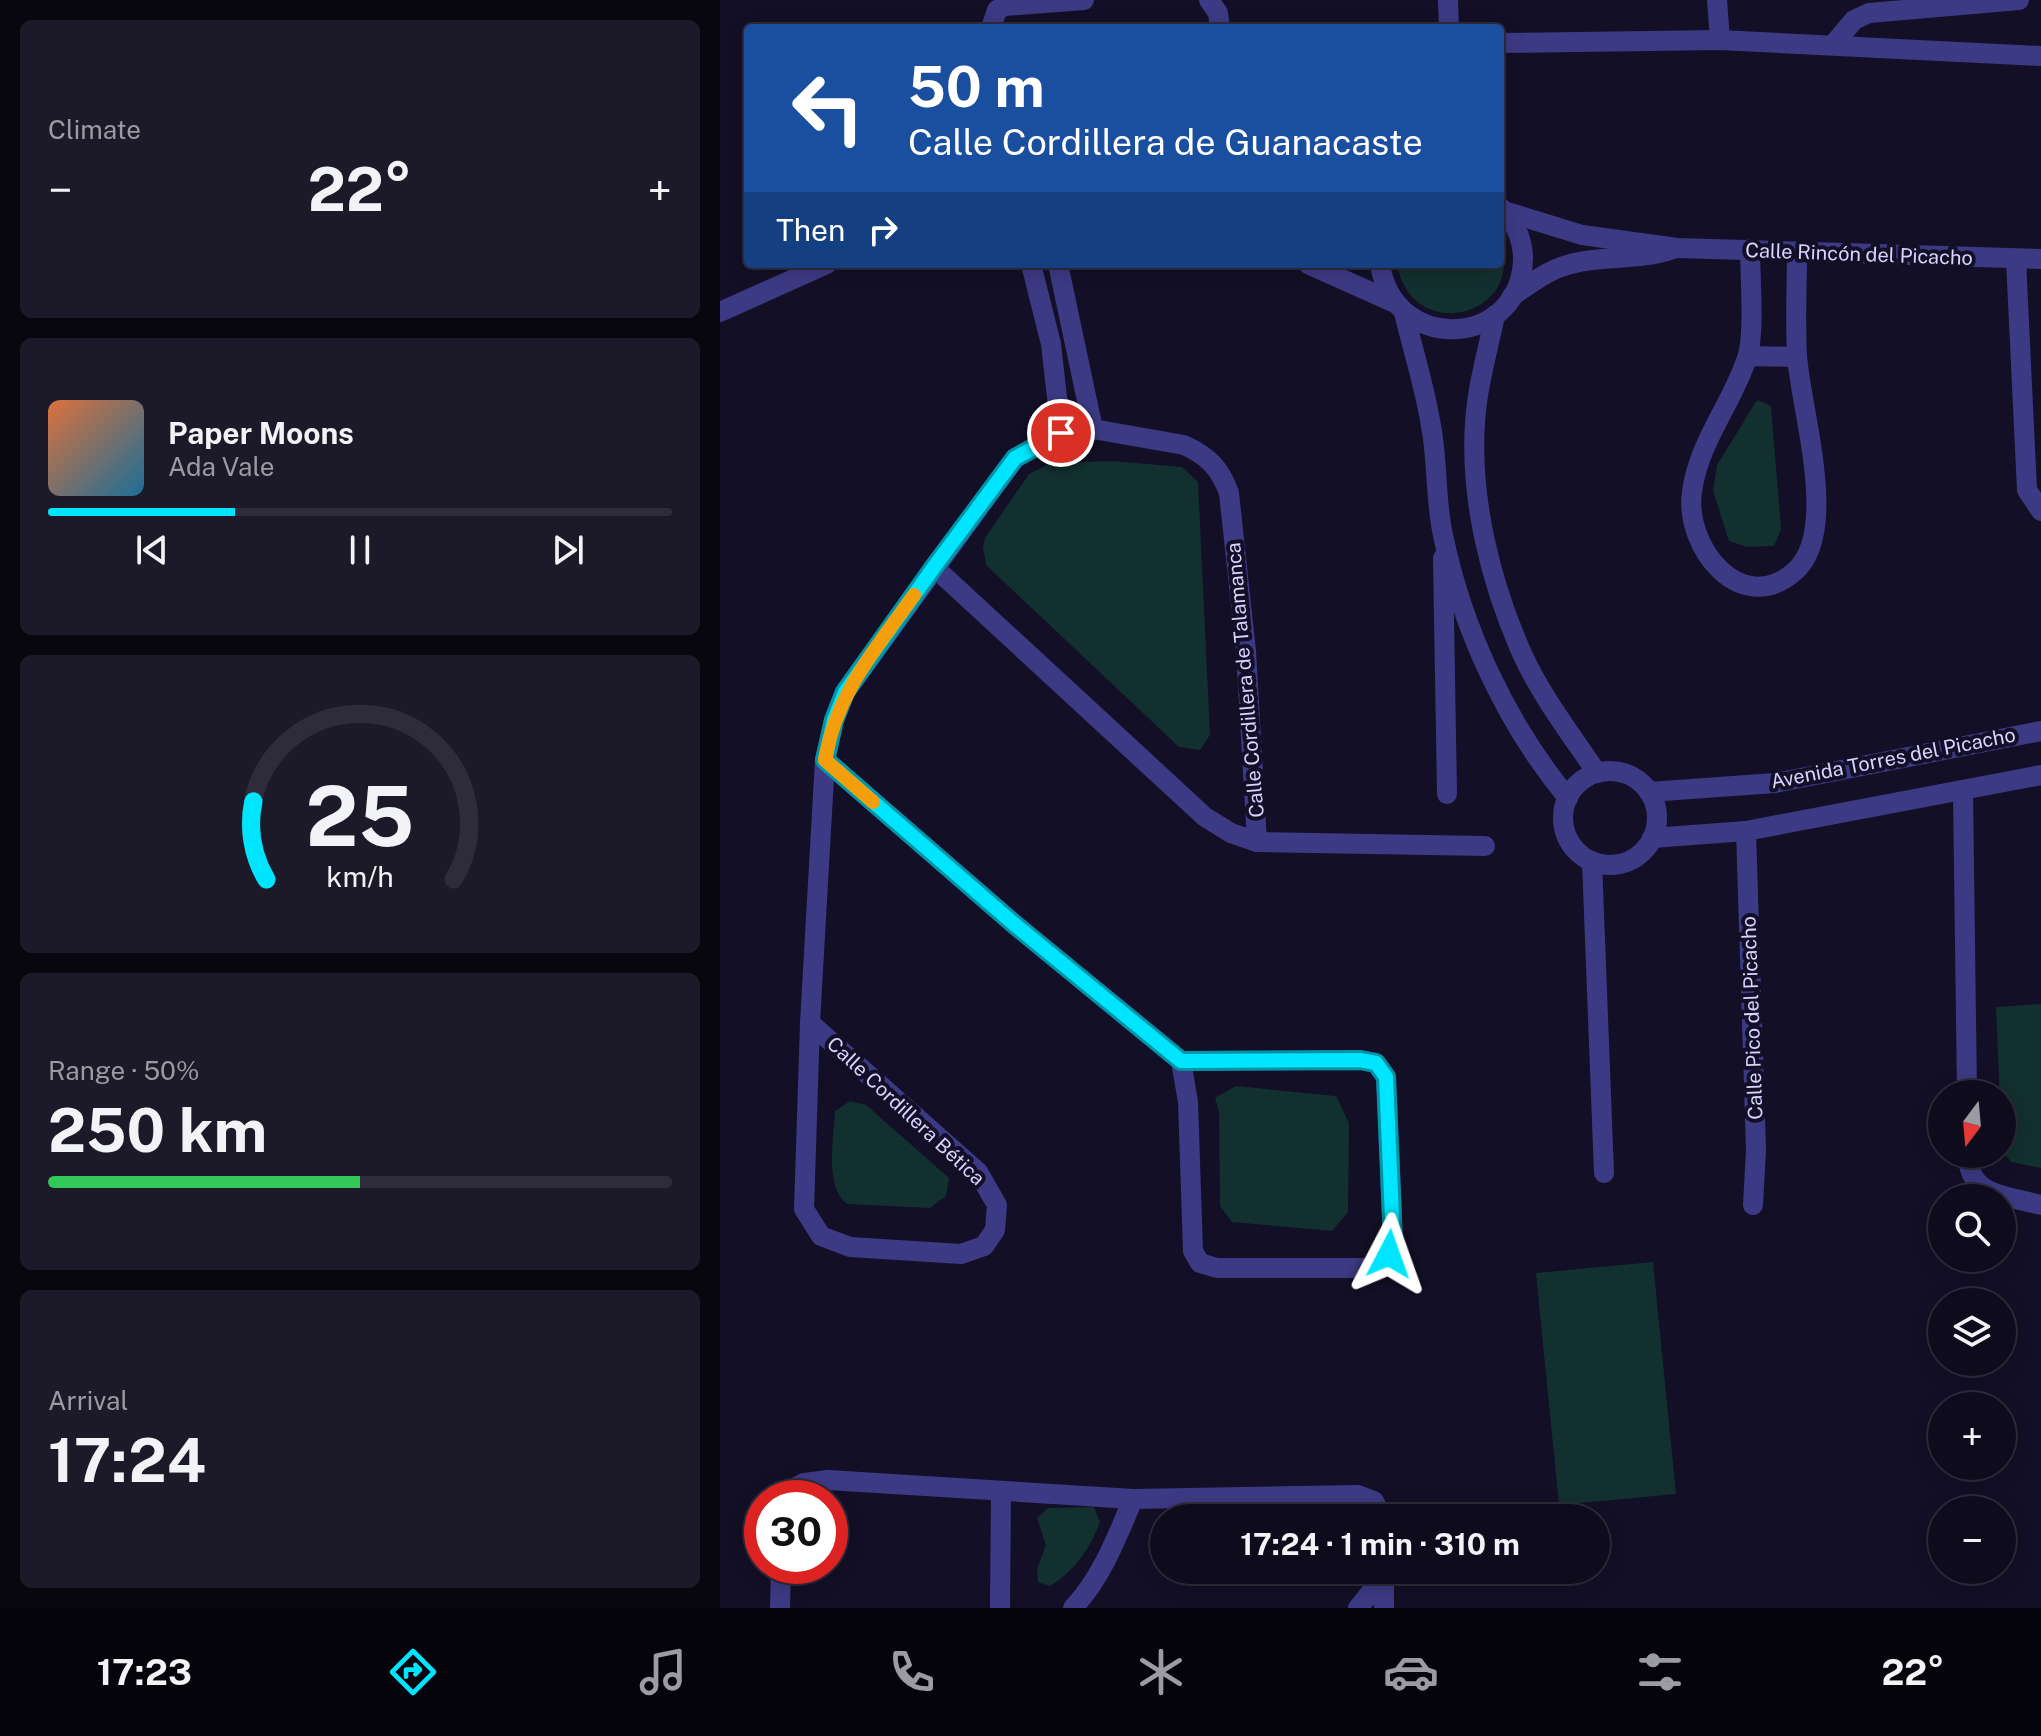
<!DOCTYPE html>
<meta charset="utf-8">
<style>
body{margin:0;font-family:"Public Sans",sans-serif;background:#1c1929;color:#f1f3f6;height:100vh;display:flex;flex-direction:column;font-size:30px;white-space:nowrap}
*{box-sizing:border-box;margin:0}
p{font-size:26px;color:#9b9ba3}
.icon{flex:none;width:44px;height:44px;fill:none;stroke:currentColor;stroke-width:2;stroke-linecap:round;stroke-linejoin:round}
.map{position:relative;flex:1;overflow:hidden}
.details{display:flex;flex-direction:column;gap:20px;padding:20px;background:#08060f;width:720px}
.details>*{flex:none}
.hud{position:absolute;left:24px;top:24px;width:760px;height:244px;border-radius:8px;box-shadow:0 4px 20px #0003,0 0 0 2px #2e2b3b;background:#1a4fa0;color:#fff;overflow:hidden}
.needle{width:52px;rotate:196deg}
.tools{position:absolute;left:1208px;top:1080px;display:grid;gap:16px}
.tools a{display:grid;place-items:center;width:88px;height:88px;border-radius:50%;background:#0e0b1c;box-shadow:0 4px 20px #0003,0 0 0 2px #2e2b3b;font-size:40px}
.speed{position:absolute;left:24px;top:1480px;display:flex;gap:16px;font-size:40px;font-weight:700;text-align:center}
.speed>*{display:grid;place-content:center;width:104px;height:104px;border-radius:50%;background:#0e0b1c;box-shadow:0 4px 20px #0003,0 0 0 2px #2e2b3b;line-height:1}
.speed .limit{border:12px solid #d22;background:#fff;color:#111}
.pin{position:absolute;display:grid;place-items:center;width:68px;height:68px;color:#fff;margin:-34px;border:4px solid #fff;border-radius:50%;box-shadow:0 2px 8px #0007}
.me{position:absolute;width:88px;margin:-44px;rotate:4deg;stroke-linejoin:round;filter:drop-shadow(0 0 6px #0008)}
.turn{display:flex;align-items:center;gap:28px;height:168px;padding:0 32px;font-size:36px}
.turn .icon{width:104px;height:104px;stroke-width:2.5}
.turn b{display:block;font-size:56px;line-height:68px}
.then{display:flex;align-items:center;height:76px;padding:0 32px;background:#0003;gap:16px;font-size:30px}
.big{font-size:60px;font-weight:700;line-height:1.1}
.details .tile{flex:1;display:flex;flex-direction:column;justify-content:center;gap:12px;min-width:0;padding:0 28px;border-radius:12px;background:#1c1929}
.details .dial{align-items:center;gap:0}
.dial svg{height:208px;overflow:visible;fill:none;stroke:#2e2b3b;stroke-width:7;stroke-linecap:round;text-anchor:middle}
.dial text{fill:#f1f3f6;stroke:none}
.song{display:flex;align-items:center;gap:24px}
.cover{width:96px;height:96px;border-radius:12px;background:linear-gradient(135deg,hsl(20 70% 55%),hsl(200 70% 35%))}
.played{height:8px;border-radius:4px;background:linear-gradient(90deg,#00e5ff 30%,#2e2b3b 30%)}
.keys{display:flex;justify-content:space-around;direction:ltr}
.heat{display:flex;justify-content:space-between;align-items:center;font-size:44px;direction:ltr}
.charge{height:12px;border-radius:6px;background:linear-gradient(90deg,#34c759 50%,#2e2b3b 0)}
.trip{position:absolute;left:430px;top:1504px;width:460px;height:80px;border-radius:40px;background:#0e0b1c;box-shadow:0 4px 20px #0003,0 0 0 2px #2e2b3b;font-weight:700;line-height:80px;text-align:center}
.dock{display:flex;height:128px;justify-content:space-around;align-items:center;background:#06040b;color:#9b9ba3}
.dock .icon{width:56px;height:56px}
.dock .selected{color:#00e5ff}
.dock b{font-size:36px;color:#f1f3f6}
main{display:flex;flex:1;min-height:0}
.map>svg:first-child{display:block}
.green{fill:#12302f}
.lines{fill:none;stroke-linecap:round;stroke-linejoin:round}
.street{stroke:#3d3a85;stroke-width:20}
.route-casing{stroke:#0095a6;stroke-width:20}
.route{stroke:#00e5ff;stroke-width:14}
.slow{stroke:#f59e0b;stroke-width:14}
.labels{text-anchor:middle;stroke-width:8;stroke-linejoin:round;paint-order:stroke}
.street-label{font-size:20px;fill:#d9d4ff;stroke:#130f26}
</style>
<main>
<section class="details">
<div class="tile"><p>Climate</p>
<div class="heat"><a>−</a><b class="big">22°</b><a>+</a></div>
</div>
<div class="tile">
<div class="song"><i class="cover"></i><div><b>Paper Moons</b><p>Ada Vale</p></div></div>
<div class="played"></div>
<div class="keys"><svg class="icon" aria-label="previous" viewBox="0 0 24 24"><path d="M18 5L8 12l10 7zM5 5v14"/></svg><svg class="icon" aria-label="pause" viewBox="0 0 24 24"><path d="M8 5v14M16 5v14"/></svg><svg class="icon" aria-label="next" viewBox="0 0 24 24"><path d="M6 5l10 7-10 7zM19 5v14"/></svg></div>
</div>
<div class="tile dial"><svg viewBox="0 0 100 80">
<path d="M14 69A42 42 0 1 1 86 69"/>
<path d="M14 69A42 42 0 0 1 9 39" stroke="#00e5ff"/>
<text x="50" y="56" font-size="32" font-weight="700">25</text>
<text x="50" y="72" font-size="11">km/h</text>
</svg></div>
<div class="tile"><p>Range · 50%</p><b class="big">250 km</b><div class="charge"></div></div>
<div class="tile"><p>Arrival</p><b class="big">17:24</b></div>
</section>
<div class="map">
<svg width="1321" height="1608" viewBox="0 0 1321 1608">
<rect width="100%" height="100%" fill="#130f26"/>
<g class="green">
<path d="M780,241C807,315 692,347 677,264H780Z"/>
<path d="M1037,400L1051,406L1061,529L1054,546L1027,547L1009,541L993,491L997,465Z"/>
<path d="M392,461L462,467L478,482L490,735L480,750L459,747L266,565L263,547L265,538L309,474L331,463Z"/>
<path d="M1321,1004V1168L1291,1162L1282,1150L1276,1007Z"/>
<path d="M516,1086L616,1096L629,1123L628,1212L612,1231L512,1222L500,1206L499,1112L495,1098Z"/>
<path d="M130,1101L146,1105L229,1178L226,1196L210,1208L127,1204C104,1187 114,1137 115,1111Z"/>
<path d="M933,1262L956,1494L839,1505L816,1273Z"/>
<path d="M374,1507L380,1522C371,1547 354,1572 330,1586L318,1582L317,1569L326,1545L317,1518L328,1508Z"/>
</g>
<g class="lines">
<g class="street">
<path d="M489,0L498,13L500,28"/>
<path d="M728,0L729,28"/>
<path d="M997,0L1000,40"/>
<path d="M271,28L277,10L285,6L364,0"/>
<path d="M780,43L1000,40L1321,56"/>
<path d="M1113,45L1134,20L1149,13L1299,0"/>
<path d="M784,211L862,235L957,248L1321,259"/>
<path d="M1030,249C1030,276 1035,335 1027,358C1012,404 978,443 972,492C964,546 1020,618 1074,572C1121,533 1080,408 1077,355C1075,321 1077,286 1077,252"/>
<path d="M1296,260L1307,490L1321,511"/>
<path d="M311,264L331,344L341,433"/>
<path d="M588,264L673,302"/>
<path d="M660,264C674,357 804,347 803,256C802,238 794,219 780,207"/>
<path d="M792,296C808,286 823,273 841,267C877,254 916,262 953,249"/>
<path d="M0,312L107,264"/>
<path d="M684,313C693,350 705,388 711,426C718,462 715,499 723,535C742,628 787,725 848,798"/>
<path d="M775,315C768,350 757,387 755,423C750,498 770,580 800,649C819,693 850,733 877,773"/>
<path d="M1028,356L1077,357"/>
<path d="M723,558L727,794"/>
<path d="M214,567L485,817L511,833L537,842L526,651L509,493C500,468 488,456 464,445L373,429L338,264"/>
<path d="M105,760L294,924L461,1061"/>
<circle cx="890" cy="818" r="47"/>
<path d="M929,792L1055,783L1321,731"/>
<path d="M1243,792L1247,1094"/>
<path d="M1026,831L1036,1150L1033,1205"/>
<path d="M932,838L1026,831L1321,775"/>
<path d="M537,842L765,846"/>
<path d="M872,861L884,1173"/>
<path d="M90,1023L258,1172L277,1205L275,1230L264,1246L241,1254L130,1247L101,1236L84,1209L90,1023L105,760L114,720L125,692L295,458L341,433L373,429"/>
<path d="M640,1060L656,1063L666,1077L673,1242L664,1261L648,1268H497L480,1263L473,1251L468,1102L461,1061Z"/>
<path d="M1248,1154C1248,1197 1286,1195 1321,1205"/>
<path d="M67,1498L70,1490L84,1483L108,1480L413,1499L638,1495L654,1501L662,1518"/>
<path d="M664,1572V1608"/>
<path d="M60,1608L61,1566"/>
<path d="M280,1608L281,1492"/>
<path d="M353,1608C382,1577 397,1537 413,1499"/>
<path d="M638,1608L664,1576"/>
</g>
</g>
<g class="lines">
<defs>
<path id="route" d="M341,433L295,458L214,567L125,692L114,720L105,760L294,924L461,1061L640,1060L656,1063L666,1077L673,1242L669,1254"/>
</defs>
<use href="#route" class="route-casing"/>
<use href="#route" class="route"/>
<path class="slow" d="M153,802L105,760C116,693 156,649 194,595"/>
</g>
<g class="labels">
<g class="street-label">
<text transform="translate(1139 254) rotate(2)" y="7">Calle Rincón del Picacho</text>
<text transform="translate(525 680) rotate(-95)" y="7">Calle Cordillera de Talamanca</text>
<text transform="translate(1173 758) rotate(-11)" y="7">Avenida Torres del Picacho</text>
<text transform="translate(1032 1018) rotate(-92)" y="7">Calle Pico del Picacho</text>
<text transform="translate(186 1111) rotate(43)" y="7">Calle Cordillera Bética</text>
</g>
</g>
</svg>
<div class="tools">
<a><svg class="needle" viewBox="-14 -14 28 28"><path d="M0-13l5 13h-10z" fill="#e53935"/><path d="M0 13l5-13h-10z" fill="#9b9ba3"/></svg></a>
<a><svg class="icon" aria-label="search" viewBox="0 0 24 24"><circle cx="10" cy="10" r="6"/><path d="M15 15l6 6"/></svg></a>
<a><svg class="icon" aria-label="layers" viewBox="0 0 24 24"><path d="M12 4l9 5-9 5-9-5zM3 14l9 5 9-5"/></svg></a>
<a>+</a>
<a>−</a>
</div>
<div class="speed"><div class="limit">30</div></div>
<div class="pin" style="left:341px;top:433px;background:#d93025"><svg class="icon" aria-label="arrive" viewBox="0 0 24 24"><path d="M6 21V4h12l-3 4 3 4H6"/></svg></div>
<svg class="me" style="left:669px;top:1254px" viewBox="-20 -20 40 40"><path d="M0-17L14 15 0 8-14 15z" fill="#00e5ff" stroke="#fff" stroke-width="4"/></svg>
<div class="trip">17:24 · 1 min · 310 m</div>
<div class="hud">
<div class="turn"><svg class="icon" aria-label="left" viewBox="0 0 24 24"><path d="M17 20v-9H6M10 6l-5 5 5 5"/></svg><div><b>50 m</b>Calle Cordillera de Guanacaste</div></div>
<div class="then">Then<svg class="icon" aria-label="right" viewBox="0 0 24 24"><path d="M7 20v-9h11M14 6l5 5-5 5"/></svg></div>
</div>
</div>
</main>
<nav class="dock">
<b>17:23</b>
<svg class="icon selected" aria-label="directions" viewBox="0 0 24 24"><path d="M12 3l9 9-9 9-9-9zM9 14v-3h6M13 9l2 2-2 2"/></svg>
<svg class="icon" aria-label="music" viewBox="0 0 24 24"><path d="M9 18V5l10-2v13"/><circle cx="6" cy="18" r="3"/><circle cx="16" cy="16" r="3"/></svg>
<svg class="icon" aria-label="phone" viewBox="0 0 24 24"><path d="M5 4h4l2 5-3 2q2 4 5 5l2-3 5 2v4C11 20 4 13 5 4z"/></svg>
<svg class="icon" aria-label="climate" viewBox="0 0 24 24"><path d="M12 3v18M4 7l16 10M4 17L20 7"/></svg>
<svg class="icon" aria-label="car" viewBox="0 0 24 24"><path d="M5 17H2v-5l4-1 3-4h7l3 4 3 1v5h-3M9 17h6M6 11h13"/><circle cx="7" cy="17" r="2"/><circle cx="17" cy="17" r="2"/></svg>
<svg class="icon" aria-label="filters" viewBox="0 0 24 24"><path d="M4 7h16M4 17h16"/><circle cx="9" cy="7" r="2"/><circle cx="15" cy="17" r="2"/></svg>
<b>22°</b>
</nav>
